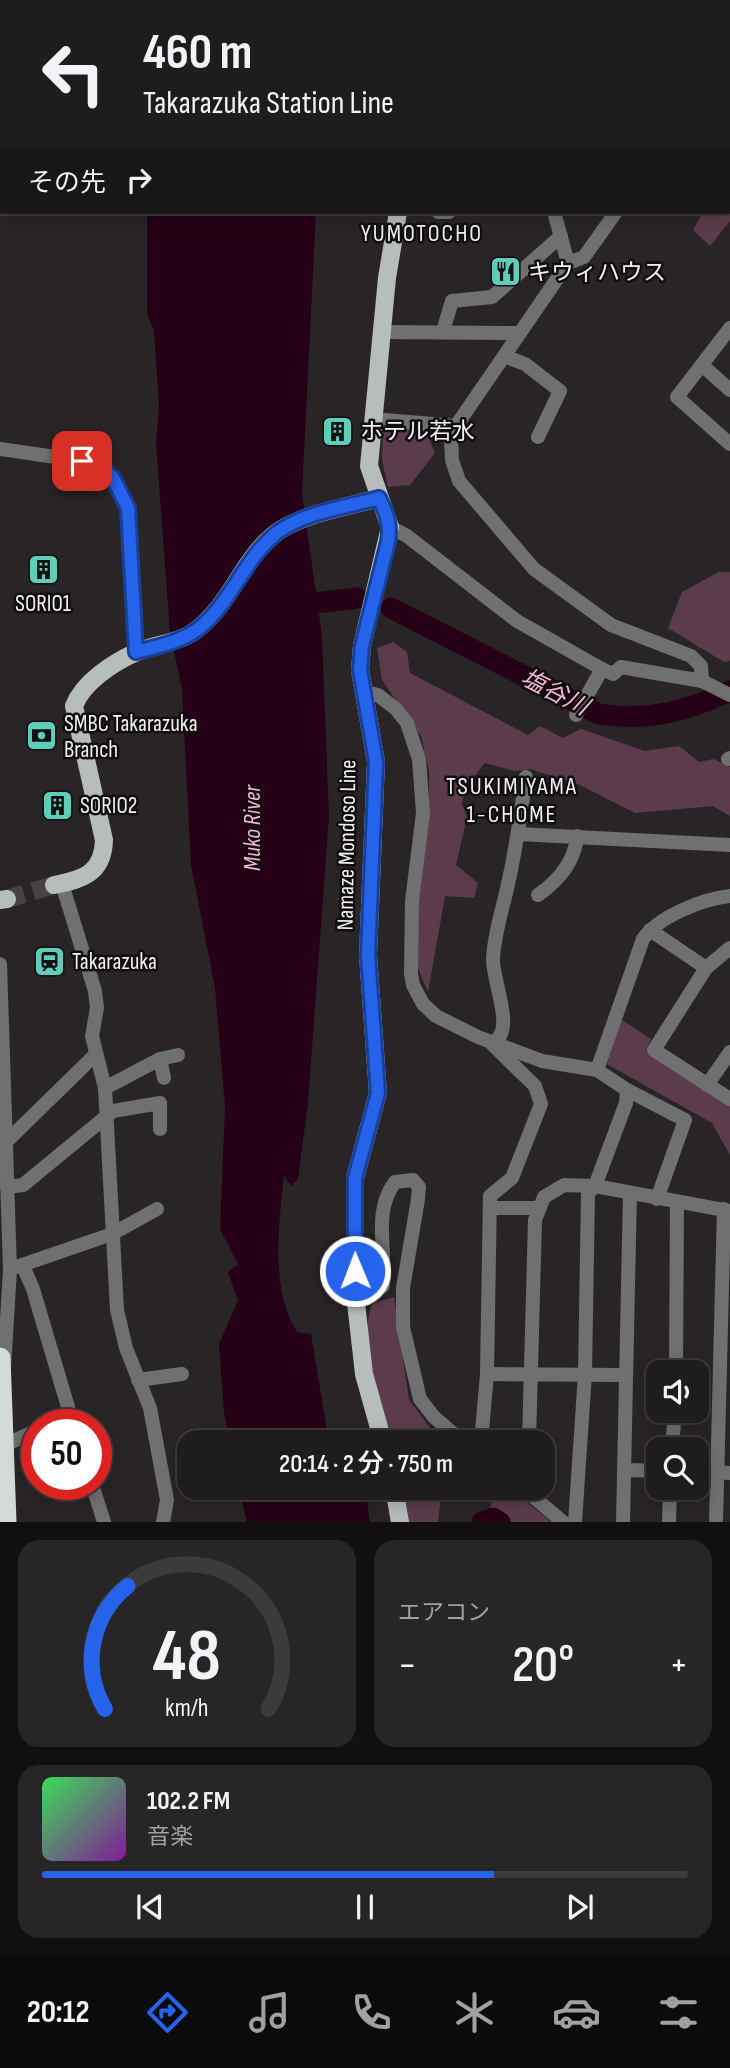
<!DOCTYPE html>
<html lang="ja">
<meta charset="utf-8">
<style>
body{margin:0;font-family:"Sofia Sans Condensed","Noto Sans JP",sans-serif;background:#272526;color:#f1f3f6;height:100vh;display:flex;flex-direction:column;font-size:26px;white-space:nowrap}
*{box-sizing:border-box;margin:0}
p{font-size:23px;color:#a1a1a4}
.icon{flex:none;width:38px;height:38px;fill:none;stroke:currentColor;stroke-width:2;stroke-linecap:round;stroke-linejoin:round}
.map{position:relative;height:1522px;overflow:hidden}
.sheet{display:flex;flex-direction:column;gap:18px;padding:18px;background:#110f10;flex:1}
.sheet>*{flex:none}
.hud{position:absolute;left:0px;top:0px;width:732px;height:214px;box-shadow:0 4px 18px #0003,0 0 0 2px #3c3a3b;background:#1f1c1d;color:#f1f3f6;overflow:hidden}
.fabs{position:absolute;left:646px;top:1360px;display:grid;gap:14px}
.fabs a{display:grid;place-items:center;width:63px;height:63px;border-radius:14px;background:#1f1c1d;box-shadow:0 4px 18px #0003,0 0 0 2px #3c3a3b;font-size:35px}
.speed{position:absolute;left:21px;top:1409px;display:flex;gap:14px;font-size:35px;font-weight:700;text-align:center}
.speed>*{display:grid;place-content:center;width:91px;height:91px;border-radius:50%;background:#1f1c1d;box-shadow:0 4px 18px #0003,0 0 0 2px #3c3a3b;line-height:1}
.speed .limit{border:10px solid #d22;background:#fff;color:#111}
.pin{position:absolute;display:grid;place-items:center;width:60px;height:60px;color:#fff;margin:-30px;border-radius:14px;box-shadow:0 4px 10px #0006}
.me{position:absolute;width:77px;margin:-38px;rotate:359deg;stroke-linejoin:round;filter:drop-shadow(0 0 5px #0008)}
.turn{display:flex;align-items:center;gap:24px;height:147px;padding:0 28px;font-size:32px}
.turn .icon{width:91px;height:91px;stroke-width:2.5}
.turn b{display:block;font-size:49px;line-height:60px}
.then{display:flex;align-items:center;height:66px;padding:0 28px;background:#0003;gap:14px;font-size:26px}
.big{font-size:52px;font-weight:600;line-height:1.1}
.sheet .widget{flex:1;display:flex;flex-direction:column;justify-content:center;gap:10px;min-width:0;padding:0 24px;border-radius:21px;background:#272526}
.sheet .dial{align-items:center;gap:0}
.dial svg{height:182px;overflow:visible;fill:none;stroke:#3c3a3b;stroke-width:7;stroke-linecap:round;text-anchor:middle}
.dial text{fill:#f1f3f6;stroke:none}
.song{display:flex;align-items:center;gap:21px}
.cover{width:84px;height:84px;border-radius:10px;background:linear-gradient(135deg,hsl(130 70% 55%),hsl(290 70% 35%))}
.played{height:7px;border-radius:4px;background:linear-gradient(90deg,#2563eb 70%,#3c3a3b 70%)}
.keys{display:flex;justify-content:space-around;direction:ltr}
.heat{display:flex;justify-content:space-between;align-items:center;font-size:38px;direction:ltr}
.sheet .tiles{flex:1;display:grid;gap:18px;grid-template-columns:1fr 1fr}
.widget:last-child{grid-column:span 2}
.trip{position:absolute;left:177px;top:1430px;width:378px;height:70px;border-radius:21px;background:#1f1c1d;box-shadow:0 4px 18px #0003,0 0 0 2px #3c3a3b;font-weight:600;line-height:70px;text-align:center}
.dock{display:flex;height:112px;justify-content:space-around;align-items:center;background:#0c0b0c;color:#a1a1a4}
.dock .icon{width:49px;height:49px}
.dock .on{color:#2563eb}
.dock b{font-size:32px;color:#f1f3f6}
.map>svg:first-child{display:block}
.green{fill:#5c3c4c}
.water{fill:#260016}
.lines{fill:none;stroke-linecap:round;stroke-linejoin:round}
.river{stroke:#260016;stroke-width:21}
.major-tunnel{stroke:#474345;stroke-width:18;stroke-dasharray:18 9;stroke-linecap:butt}
.minor{stroke:#6e7170;stroke-width:14}
.major{stroke:#b7bdbb;stroke-width:18}
.highway{stroke:#d3dbd9;stroke-width:21}
.route-casing{stroke:#184099;stroke-width:18}
.route{stroke:#2563eb;stroke-width:12}
.labels{text-anchor:middle;stroke-width:5;stroke-linejoin:round;paint-order:stroke}
.poi-label{font-size:23px;fill:#f4f0f2;stroke:#110e0f;text-anchor:start}
.street-label{font-size:23px;fill:#f4f0f2;stroke:#110e0f}
.neighbourhood-label{font-size:24px;letter-spacing:2px;fill:#f4f0f2;stroke:#110e0f}
.water-label{font-size:24px;font-style:italic;fill:#f7b4d5;stroke:#110e0f}
</style>
<div class="map">
<svg width="730" height="1522" viewBox="0 0 730 1522">
<rect width="100%" height="100%" fill="#292527"/>
<g class="green">
<path d="M730,130V221L710,246L693,230L703,212H730Z"/>
<path d="M424,428L435,453L410,485L388,487L382,460L383,429Z"/>
<path d="M719,572H730V661L724,662L668,628L682,592Z"/>
<path d="M393,642L407,652L410,673L528,735L540,726L563,738L581,729L645,751L679,746L699,762L713,759L730,767V816L713,806L635,813L578,784L530,769L515,771L485,763L465,788L462,804L467,817L456,865L478,883L474,898L445,896L428,992L417,966L419,898L429,816V771L421,736L382,680L377,648Z"/>
<path d="M621,1019L651,1039L646,1051L730,1106V1155L712,1123L607,1064Z"/>
<path d="M394,1297L409,1400L441,1442H393C381,1410 357,1333 373,1303Z"/>
<path d="M401,1488H442L438,1522H407Z"/>
<path d="M492,1488H510L551,1522H474L490,1509L495,1491Z"/>
</g>
<g class="water">
<path d="M147,212H316L302,494L322,636L329,816L308,1103L298,1179L291,1186L284,1176C279,1223 270,1290 297,1332L311,1334L329,1442H230L224,1413L219,1344L238,1300L228,1272L238,1264L220,1229L225,1107L215,988L191,865L182,689L170,632L156,443L159,406L154,330L147,314Z"/>
<path d="M239,1488H365L370,1522H247Z"/>
</g>
<g class="lines">
<g class="river">
<path d="M293,590L316,603L357,598"/>
<path d="M391,608L599,714C646,722 688,711 730,691"/>
<path d="M482,1522L493,1518L500,1522"/>
</g>
<path class="major-tunnel" d="M7,899L54,885"/>
<g class="minor">
<path d="M528,0V2"/>
<path d="M646,0V2"/>
<path d="M429,2V0"/>
<path d="M714,2V0"/>
<path d="M438,212H449"/>
<path d="M554,212L568,263"/>
<path d="M616,212L584,257L568,263L456,426L451,439L452,460L459,481L534,569L611,625L691,656L701,666L702,681"/>
<path d="M730,328L677,397L730,444"/>
<path d="M443,331L452,301L492,297L561,236"/>
<path d="M381,332L520,333"/>
<path d="M504,356L525,364L560,391L538,437"/>
<path d="M703,366L730,390"/>
<path d="M373,419L456,426"/>
<path d="M0,449L83,461L101,467L113,477L128,508L136,652"/>
<path d="M390,527L407,536L517,621L602,669L613,674L621,667L702,681L730,695"/>
<path d="M362,691L378,695L396,709L407,723L419,759L423,813L412,901L411,974L413,985L423,1004L436,1016L478,1037L542,1061L597,1070L627,1090L685,1120L657,1199"/>
<path d="M576,715L602,669"/>
<path d="M728,759L730,758"/>
<path d="M518,834L730,845"/>
<path d="M62,884L95,991L97,1008L92,1036L105,1088L117,1310L126,1348L150,1408L167,1500L163,1522"/>
<path d="M538,895C558,881 575,861 577,836"/>
<path d="M650,930L706,968"/>
<path d="M730,948L706,968L654,1050L730,1099"/>
<path d="M0,964L10,1270L4,1368"/>
<path d="M495,1041C515,1029 492,979 493,959C494,934 503,908 508,884C516,849 521,813 526,777"/>
<path d="M160,1059L164,1078"/>
<path d="M597,1070L643,939C659,916 703,899 730,896"/>
<path d="M707,1085L730,1052"/>
<path d="M105,1088L160,1059L178,1055"/>
<path d="M6,1142L96,1054"/>
<path d="M7,1187L23,1185L113,1111L160,1103V1129"/>
<path d="M490,1208H537"/>
<path d="M23,1266L33,1289L73,1424"/>
<path d="M16,1267L112,1234L157,1209"/>
<path d="M355,1294L376,1291L383,1286C387,1251 372,1212 395,1182L413,1180L419,1187L418,1199L403,1288V1327L420,1399L434,1417L463,1442"/>
<path d="M676,1372L677,1203"/>
<path d="M487,1374L625,1375"/>
<path d="M138,1380L182,1374"/>
<path d="M48,1424L69,1414"/>
<path d="M23,1437L36,1462"/>
<path d="M481,1442L487,1374L490,1196L512,1178L541,1104L535,1086L493,1045"/>
<path d="M529,1442L535,1220L544,1197L564,1185L595,1186L730,1211"/>
<path d="M3,1446L37,1430"/>
<path d="M672,1449L675,1410"/>
<path d="M626,1470L658,1471"/>
<path d="M696,1471L730,1473"/>
<path d="M92,1484L104,1522"/>
<path d="M523,1488L563,1522"/>
<path d="M575,1522L585,1374L588,1193L595,1186L626,1103L627,1090"/>
<path d="M623,1522L630,1193"/>
<path d="M669,1522L670,1488"/>
<path d="M716,1522L724,1209"/>
</g>
<g class="major">
<path d="M451,2L453,0"/>
<path d="M54,885C84,879 103,873 104,840L74,706C83,682 114,662 137,652C155,644 175,644 192,633C232,607 242,554 282,529C310,512 347,507 379,498"/>
<path d="M0,900L7,899"/>
<path d="M383,1442L364,1374L355,1294V1178L378,1093L368,955L376,762L360,670L362,646L390,527L369,466L387,278L398,212"/>
<path d="M394,1488L400,1522"/>
</g>
<path class="highway" d="M0,1358L6,1522"/>
</g>
<g class="lines">
<defs>
<path id="route" d="M82,461L101,467L113,478L128,508L136,652C155,647 175,643 192,633C230,609 242,559 278,532C305,512 347,507 379,498C387,514 391,525 388,542L362,646L360,670L376,762L368,955L378,1093L355,1178V1271"/>
</defs>
<use href="#route" class="route-casing"/>
<use href="#route" class="route"/>
</g>
<defs>
<symbol id="restaurant-square" viewBox="-11 -11 22 22"><rect x="-9" y="-9" width="18" height="18" rx="4" fill="#5eceb8" stroke="#110e0f"/><path d="M-5-6h1v4h1v-4h1v4h1v-4h1v5L-1.5 .5V6h-2V.5L-5-1ZM5-6V6H3V1.5H1.5Q1.5-4 5-6Z" fill="#111"/></symbol>
<symbol id="building-square" viewBox="-11 -11 22 22"><rect x="-9" y="-9" width="18" height="18" rx="4" fill="#5eceb8" stroke="#110e0f"/><path d="M-4-6H4V6H1V3H-1V6H-4ZM-2.5-4.3h1.7v1.8h-1.7ZM.8-4.3h1.7v1.8H.8ZM-2.5-1h1.7V.8h-1.7ZM.8-1h1.7V.8H.8Z" fill="#111"/></symbol>
<symbol id="bank-square" viewBox="-11 -11 22 22"><rect x="-9" y="-9" width="18" height="18" rx="4" fill="#5eceb8" stroke="#110e0f"/><path d="M-6-4H6V4H-6ZM0-2.3a2.3 2.3 0 1 0 0 4.6a2.3 2.3 0 1 0 0-4.6Z" fill="#111"/></symbol>
<symbol id="station-square" viewBox="-11 -11 22 22"><rect x="-9" y="-9" width="18" height="18" rx="4" fill="#5eceb8" stroke="#110e0f"/><path d="M-3-6H3Q5-6 5-4V2Q5 4 3 4L4.5 6H3L1.5 4h-3L-3 6H-4.5L-3 4Q-5 4-5 2V-4Q-5-6-3-6ZM-3.5-4v3h7v-3ZM-3.5 1v1.5H-2V1ZM2 1v1.5H3.5V1Z" fill="#111"/></symbol>
</defs>
<g fill-rule="evenodd">
<use href="#restaurant-square" x="488" y="254" width="35" height="35"/>
<use href="#building-square" x="320" y="414" width="35" height="35"/>
<use href="#building-square" x="26" y="552" width="35" height="35"/>
<use href="#bank-square" x="24" y="718" width="35" height="35"/>
<use href="#building-square" x="40" y="788" width="35" height="35"/>
<use href="#station-square" x="32" y="944" width="35" height="35"/>
</g>
<g class="labels">
<g class="poi-label">
<text x="528" y="280">キウィハウス</text>
<text x="360" y="439">ホテル若水</text>
<text x="43" y="611" text-anchor="middle">SORIO1</text>
<text x="64" y="731">SMBC Takarazuka<tspan x="64" dy="26">Branch</tspan></text>
<text x="80" y="813">SORIO2</text>
<text x="72" y="969">Takarazuka</text>
</g>
<g class="street-label">
<text transform="translate(346 845) rotate(-89)" y="8">Namaze Mondoso Line</text>
</g>
<g class="neighbourhood-label">
<text x="422" y="241">YUMOTOCHO</text>
<text x="512" y="794">TSUKIMIYAMA<tspan x="512" dy="28">1-CHOME</tspan></text>
</g>
<g class="water-label">
<text transform="translate(555 692) rotate(27)" y="8">塩谷川</text>
<text transform="translate(252 828) rotate(-90)" y="8">Muko River</text>
</g>
</g>
</svg>
<div class="fabs">
<a><svg class="icon" aria-label="sound" viewBox="0 0 24 24"><path d="M4 9h4l5-4v14l-5-4H4zM17 9q2 3 0 6"/></svg></a>
<a><svg class="icon" aria-label="search" viewBox="0 0 24 24"><circle cx="10" cy="10" r="6"/><path d="M15 15l6 6"/></svg></a>
</div>
<div class="speed"><div class="limit">50</div></div>
<div class="pin" style="left:82px;top:461px;background:#d93025"><svg class="icon" aria-label="arrive" viewBox="0 0 24 24"><path d="M6 21V4h12l-3 4 3 4H6"/></svg></div>
<svg class="me" style="left:355px;top:1271px" viewBox="-20 -20 40 40"><circle r="17" fill="#2563eb" stroke="#fff" stroke-width="3"/><path d="M0-11L8 9 0 5-8 9z" fill="#fff"/></svg>
<div class="trip">20:14 · 2 分 · 750 m</div>
<div class="hud">
<div class="turn"><svg class="icon" aria-label="left" viewBox="0 0 24 24"><path d="M17 20v-9H6M10 6l-5 5 5 5"/></svg><div><b>460 m</b>Takarazuka Station Line</div></div>
<div class="then">その先<svg class="icon" aria-label="right" viewBox="0 0 24 24"><path d="M7 20v-9h11M14 6l5 5-5 5"/></svg></div>
</div>
</div>
<section class="sheet">
<div class="tiles">
<div class="widget dial"><svg viewBox="0 0 100 80">
<path d="M14 69A42 42 0 1 1 86 69"/>
<path d="M14 69A42 42 0 0 1 24 15" stroke="#2563eb"/>
<text x="50" y="56" font-size="32" font-weight="700">48</text>
<text x="50" y="72" font-size="11">km/h</text>
</svg></div>
<div class="widget"><p>エアコン</p>
<div class="heat"><a>−</a><b class="big">20°</b><a>+</a></div>
</div>
<div class="widget">
<div class="song"><i class="cover"></i><div><b>102.2 FM</b><p>音楽</p></div></div>
<div class="played"></div>
<div class="keys"><svg class="icon" aria-label="previous" viewBox="0 0 24 24"><path d="M18 5L8 12l10 7zM5 5v14"/></svg><svg class="icon" aria-label="pause" viewBox="0 0 24 24"><path d="M8 5v14M16 5v14"/></svg><svg class="icon" aria-label="next" viewBox="0 0 24 24"><path d="M6 5l10 7-10 7zM19 5v14"/></svg></div>
</div>
</div>
</section>
<nav class="dock">
<b>20:12</b>
<svg class="icon on" aria-label="directions" viewBox="0 0 24 24"><path d="M12 3l9 9-9 9-9-9zM9 14v-3h6M13 9l2 2-2 2"/></svg>
<svg class="icon" aria-label="music" viewBox="0 0 24 24"><path d="M9 18V5l10-2v13"/><circle cx="6" cy="18" r="3"/><circle cx="16" cy="16" r="3"/></svg>
<svg class="icon" aria-label="phone" viewBox="0 0 24 24"><path d="M5 4h4l2 5-3 2q2 4 5 5l2-3 5 2v4C11 20 4 13 5 4z"/></svg>
<svg class="icon" aria-label="climate" viewBox="0 0 24 24"><path d="M12 3v18M4 7l16 10M4 17L20 7"/></svg>
<svg class="icon" aria-label="car" viewBox="0 0 24 24"><path d="M5 17H2v-5l4-1 3-4h7l3 4 3 1v5h-3M9 17h6M6 11h13"/><circle cx="7" cy="17" r="2"/><circle cx="17" cy="17" r="2"/></svg>
<svg class="icon" aria-label="filters" viewBox="0 0 24 24"><path d="M4 7h16M4 17h16"/><circle cx="9" cy="7" r="2"/><circle cx="15" cy="17" r="2"/></svg>
</nav>
